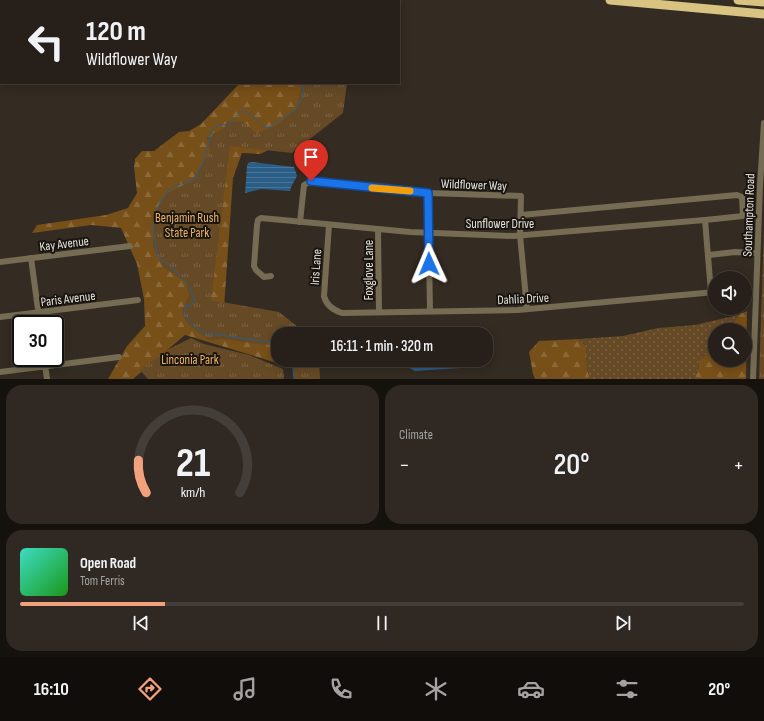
<!DOCTYPE html>
<meta charset="utf-8">
<style>
body{margin:0;font-family:"Sofia Sans Condensed",sans-serif;background:#2f2823;color:#f1f3f6;height:100vh;display:flex;flex-direction:column;font-size:15px;white-space:nowrap}
*{box-sizing:border-box;margin:0}
p{font-size:13px;color:#a4a3a2}
.icon{flex:none;width:22px;height:22px;fill:none;stroke:currentColor;stroke-width:2;stroke-linecap:round;stroke-linejoin:round}
.map{position:relative;height:379px;overflow:hidden}
.panel{display:flex;flex-direction:column;gap:6px;padding:6px;background:#15120e;flex:1}
.panel>*{flex:none}
.banner{position:absolute;left:0px;top:0px;width:400px;height:84px;box-shadow:0 2px 10px #0003,0 0 0 1px #433e39;background:#27201a;color:#f1f3f6;overflow:hidden}
.tools{position:absolute;left:708px;top:271px;display:grid;gap:8px}
.tools a{display:grid;place-items:center;width:44px;height:44px;border-radius:50%;background:#27201a;box-shadow:0 2px 10px #0003,0 0 0 1px #433e39;font-size:20px}
.speed{position:absolute;left:12px;top:315px;display:flex;gap:8px;font-size:20px;font-weight:700;text-align:center}
.speed>*{display:grid;place-content:center;width:52px;height:52px;border-radius:50%;background:#27201a;box-shadow:0 2px 10px #0003,0 0 0 1px #433e39;line-height:1}
.speed .limit{border:2px solid #111;border-radius:6px;background:#fff;color:#111}
.pin{position:absolute;display:grid;place-items:center;width:34px;height:34px;color:#fff;margin:-41px -17px;border-radius:50% 50% 50% 0;rotate:-45deg;box-shadow:0 0 4px #0007}
.pin .icon{rotate:45deg}
.me{position:absolute;width:44px;margin:-22px;rotate:359deg;stroke-linejoin:round;filter:drop-shadow(0 0 3px #0008)}
.turn{display:flex;align-items:center;gap:14px;height:84px;padding:0 20px;font-size:18px}
.turn .icon{width:52px;height:52px;stroke-width:2.5}
.turn b{display:block;font-size:28px;line-height:34px}
.big{font-size:30px;font-weight:600;line-height:1.1}
.panel .tile{flex:1;display:flex;flex-direction:column;justify-content:center;gap:6px;min-width:0;padding:0 14px;border-radius:16px;background:#2f2823}
.panel .dial{align-items:center;gap:0}
.dial svg{height:104px;overflow:visible;fill:none;stroke:#433e39;stroke-width:7;stroke-linecap:round;text-anchor:middle}
.dial text{fill:#f1f3f6;stroke:none}
.song{display:flex;align-items:center;gap:12px}
.cover{width:48px;height:48px;border-radius:6px;background:linear-gradient(135deg,hsl(170 70% 55%),hsl(120 70% 35%))}
.played{height:4px;border-radius:2px;background:linear-gradient(90deg,#f1a17c 20%,#433e39 20%)}
.keys{display:flex;justify-content:space-around;direction:ltr}
.heat{display:flex;justify-content:space-between;align-items:center;font-size:22px;direction:ltr}
.panel .tiles{flex:1;display:grid;gap:6px;grid-template-columns:1fr 1fr}
.tile:last-child{grid-column:span 2}
.trip{position:absolute;left:271px;top:327px;width:222px;height:40px;border-radius:16px;background:#27201a;box-shadow:0 2px 10px #0003,0 0 0 1px #433e39;font-weight:600;line-height:40px;text-align:center}
.tab-bar{display:flex;height:64px;justify-content:space-around;align-items:center;background:#100d0a;color:#a4a3a2}
.tab-bar .icon{width:28px;height:28px}
.tab-bar .selected{color:#f1a17c}
.tab-bar b{font-size:18px;color:#f1f3f6}
.map>svg:first-child{display:block}
.grass{fill:url(#grass-dots)}
.forest{fill:url(#forest-firs)}
.park{fill:url(#park-tufts)}
.water{fill:url(#water-rules)}
.lines{fill:none;stroke-linecap:round;stroke-linejoin:round}
.stream{stroke:#2b5e87;stroke-width:1}
.minor{stroke:#756c53;stroke-width:6}
.highway{stroke:#d9c382;stroke-width:9}
.route-casing{stroke:#114b97;stroke-width:10}
.route{stroke:#1a73e8;stroke-width:7}
.slow{stroke:#f59e0b;stroke-width:7}
.labels{text-anchor:middle;stroke-width:4;stroke-linejoin:round;paint-order:stroke}
.street-label{font-size:13px;fill:#e5e0d9;stroke:#181510}
.park-label{font-size:13px;fill:#f1b569;stroke:#181510}
</style>
<div class="map">
<svg width="764" height="379" viewBox="0 0 764 379">
<defs>
<pattern id="grass-dots" width="8" height="8" patternUnits="userSpaceOnUse"><rect width="8" height="8" fill="#664a26"/><path d="M2 2h.1M6 6h.1" fill="none" stroke="#7c6445" stroke-width="1.8" stroke-linecap="round"/></pattern>
<pattern id="forest-firs" width="22" height="20" patternUnits="userSpaceOnUse"><rect width="22" height="20" fill="#774f18"/><path d="M5 1l3.5 6h-7zM16 11l3.5 6h-7z" fill="#8a6839"/></pattern>
<pattern id="park-tufts" width="24" height="20" patternUnits="userSpaceOnUse"><rect width="24" height="20" fill="#664a26"/><path d="M3 7l-1-3M5 7V3M7 7l1-3M15 17l-1-3M17 17v-4M19 17l1-3" fill="none" stroke="#7c6445"/></pattern>
<pattern id="water-rules" width="6" height="5" patternUnits="userSpaceOnUse"><rect width="6" height="5" fill="#2b5e87"/><path d="M0 2.5h6" fill="none" stroke="#4a7597"/></pattern>
</defs>
<rect width="100%" height="100%" fill="#342b22"/>
<path class="grass" d="M738,315L728,330H715V348L699,360L698,372L694,379H590L587,369L586,346L579,339L623,336L658,328L695,325Z"/>
<g class="forest">
<path d="M240,83H327L288,141L260,154L242,153L233,178L224,308L278,334V359L274,362L185,335L133,379H108L127,346L145,326L144,299L137,264L121,228L91,225L32,233L37,225L106,215L128,208L137,193L134,167L135,159L142,151H154L179,132L189,131L201,124Z"/>
<path d="M747,311L746,379H694L698,372L699,360L715,348V360H745V330H728L738,315Z"/>
<path d="M579,339L586,346L587,369L590,379H535L533,374L529,352L539,341Z"/>
</g>
<g class="park">
<path d="M302,83H347L343,113L292,153L230,146L211,300L279,312L307,334H278V348L272,346L223,339L209,340L191,327L184,318L182,310L189,295L186,282L163,267L153,246V215L167,193L192,181L210,150L206,137L224,128L227,122L243,121L256,133L275,126L296,109Z"/>
<path d="M764,228V379H759Z"/>
<path d="M191,338L204,344L249,355L283,369L284,379H148L140,370L167,350Z"/>
<path d="M293,360H319L320,379H294Z"/>
</g>
<g class="water">
<path d="M252,162L294,167L297,176L291,187L290,191L261,189L245,193L247,166L248,163Z"/>
<path d="M406,360H475V367L415,371L408,367Z"/>
</g>
<g class="lines">
<g class="stream">
<path d="M234,0V1"/>
<path d="M278,343L205,333C192,328 186,320 184,307L187,305L191,306L195,300L188,285L178,273L158,257L157,253L153,228L155,216L160,202L169,189L196,178L207,150L211,132L215,126L229,124L242,111C251,113 258,121 265,128L272,126L283,117L295,110L303,95L304,83"/>
<path d="M292,360L294,379"/>
</g>
<g class="minor">
<path d="M428,193L430,311"/>
<path d="M705,220L711,292"/>
<path d="M300,222L304,185L311,181L428,193L521,196L520,235L527,309"/>
<path d="M329,225L324,296C326,305 333,310 342,313L518,310L715,292"/>
<path d="M378,229L379,312"/>
<path d="M709,255L735,252L757,253"/>
<path d="M31,258L40,324"/>
<path d="M0,262L130,246"/>
<path d="M271,276L264,277L256,270L254,266L257,225L258,220L261,218L410,232L513,236L705,220L743,216L742,197L737,195L521,215"/>
<path d="M0,317L138,300"/>
<path d="M44,358L47,379"/>
<path d="M0,372L119,357"/>
<path d="M753,379L760,185L764,123"/>
</g>
<g class="highway">
<path d="M610,0L764,14"/>
<path d="M738,0L764,2"/>
</g>
</g>
<g class="lines">
<defs>
<path id="route" d="M311,181L428,193L429,264"/>
</defs>
<use href="#route" class="route-casing"/>
<use href="#route" class="route"/>
<path class="slow" d="M372,188L410,191"/>
</g>
<g class="labels">
<g class="street-label">
<text transform="translate(474 184) rotate(2)" y="5">Wildflower Way</text>
<text transform="translate(748 215) rotate(-88)" y="5">Southampton Road</text>
<text x="500" y="228">Sunflower Drive</text>
<text transform="translate(64 243) rotate(-7)" y="5">Kay Avenue</text>
<text transform="translate(315 267) rotate(-86)" y="5">Iris Lane</text>
<text transform="translate(368 270) rotate(-90)" y="5">Foxglove Lane</text>
<text transform="translate(68 298) rotate(-7)" y="5">Paris Avenue</text>
<text transform="translate(523 298) rotate(-3)" y="5">Dahlia Drive</text>
</g>
<g class="park-label">
<text x="187" y="222">Benjamin Rush<tspan x="187" dy="15">State Park</tspan></text>
<text x="190" y="364">Linconia Park</text>
</g>
</g>
</svg>
<div class="tools">
<a><svg class="icon" aria-label="sound" viewBox="0 0 24 24"><path d="M4 9h4l5-4v14l-5-4H4zM17 9q2 3 0 6"/></svg></a>
<a><svg class="icon" aria-label="search" viewBox="0 0 24 24"><circle cx="10" cy="10" r="6"/><path d="M15 15l6 6"/></svg></a>
</div>
<div class="speed"><div class="limit">30</div></div>
<div class="pin" style="left:311px;top:181px;background:#d93025"><svg class="icon" aria-label="arrive" viewBox="0 0 24 24"><path d="M6 21V4h12l-3 4 3 4H6"/></svg></div>
<svg class="me" style="left:429px;top:264px" viewBox="-20 -20 40 40"><path d="M0-17L14 15 0 8-14 15z" fill="#1a73e8" stroke="#fff" stroke-width="4"/></svg>
<div class="trip">16:11 · 1 min · 320 m</div>
<div class="banner">
<div class="turn"><svg class="icon" aria-label="left" viewBox="0 0 24 24"><path d="M17 20v-9H6M10 6l-5 5 5 5"/></svg><div><b>120 m</b>Wildflower Way</div></div>
</div>
</div>
<section class="panel">
<div class="tiles">
<div class="tile dial"><svg viewBox="0 0 100 80">
<path d="M14 69A42 42 0 1 1 86 69"/>
<path d="M14 69A42 42 0 0 1 8 44" stroke="#f1a17c"/>
<text x="50" y="56" font-size="32" font-weight="700">21</text>
<text x="50" y="72" font-size="11">km/h</text>
</svg></div>
<div class="tile"><p>Climate</p>
<div class="heat"><a>−</a><b class="big">20°</b><a>+</a></div>
</div>
<div class="tile">
<div class="song"><i class="cover"></i><div><b>Open Road</b><p>Tom Ferris</p></div></div>
<div class="played"></div>
<div class="keys"><svg class="icon" aria-label="previous" viewBox="0 0 24 24"><path d="M18 5L8 12l10 7zM5 5v14"/></svg><svg class="icon" aria-label="pause" viewBox="0 0 24 24"><path d="M8 5v14M16 5v14"/></svg><svg class="icon" aria-label="next" viewBox="0 0 24 24"><path d="M6 5l10 7-10 7zM19 5v14"/></svg></div>
</div>
</div>
</section>
<nav class="tab-bar">
<b>16:10</b>
<svg class="icon selected" aria-label="directions" viewBox="0 0 24 24"><path d="M12 3l9 9-9 9-9-9zM9 14v-3h6M13 9l2 2-2 2"/></svg>
<svg class="icon" aria-label="music" viewBox="0 0 24 24"><path d="M9 18V5l10-2v13"/><circle cx="6" cy="18" r="3"/><circle cx="16" cy="16" r="3"/></svg>
<svg class="icon" aria-label="phone" viewBox="0 0 24 24"><path d="M5 4h4l2 5-3 2q2 4 5 5l2-3 5 2v4C11 20 4 13 5 4z"/></svg>
<svg class="icon" aria-label="climate" viewBox="0 0 24 24"><path d="M12 3v18M4 7l16 10M4 17L20 7"/></svg>
<svg class="icon" aria-label="car" viewBox="0 0 24 24"><path d="M5 17H2v-5l4-1 3-4h7l3 4 3 1v5h-3M9 17h6M6 11h13"/><circle cx="7" cy="17" r="2"/><circle cx="17" cy="17" r="2"/></svg>
<svg class="icon" aria-label="filters" viewBox="0 0 24 24"><path d="M4 7h16M4 17h16"/><circle cx="9" cy="7" r="2"/><circle cx="15" cy="17" r="2"/></svg>
<b>20°</b>
</nav>
